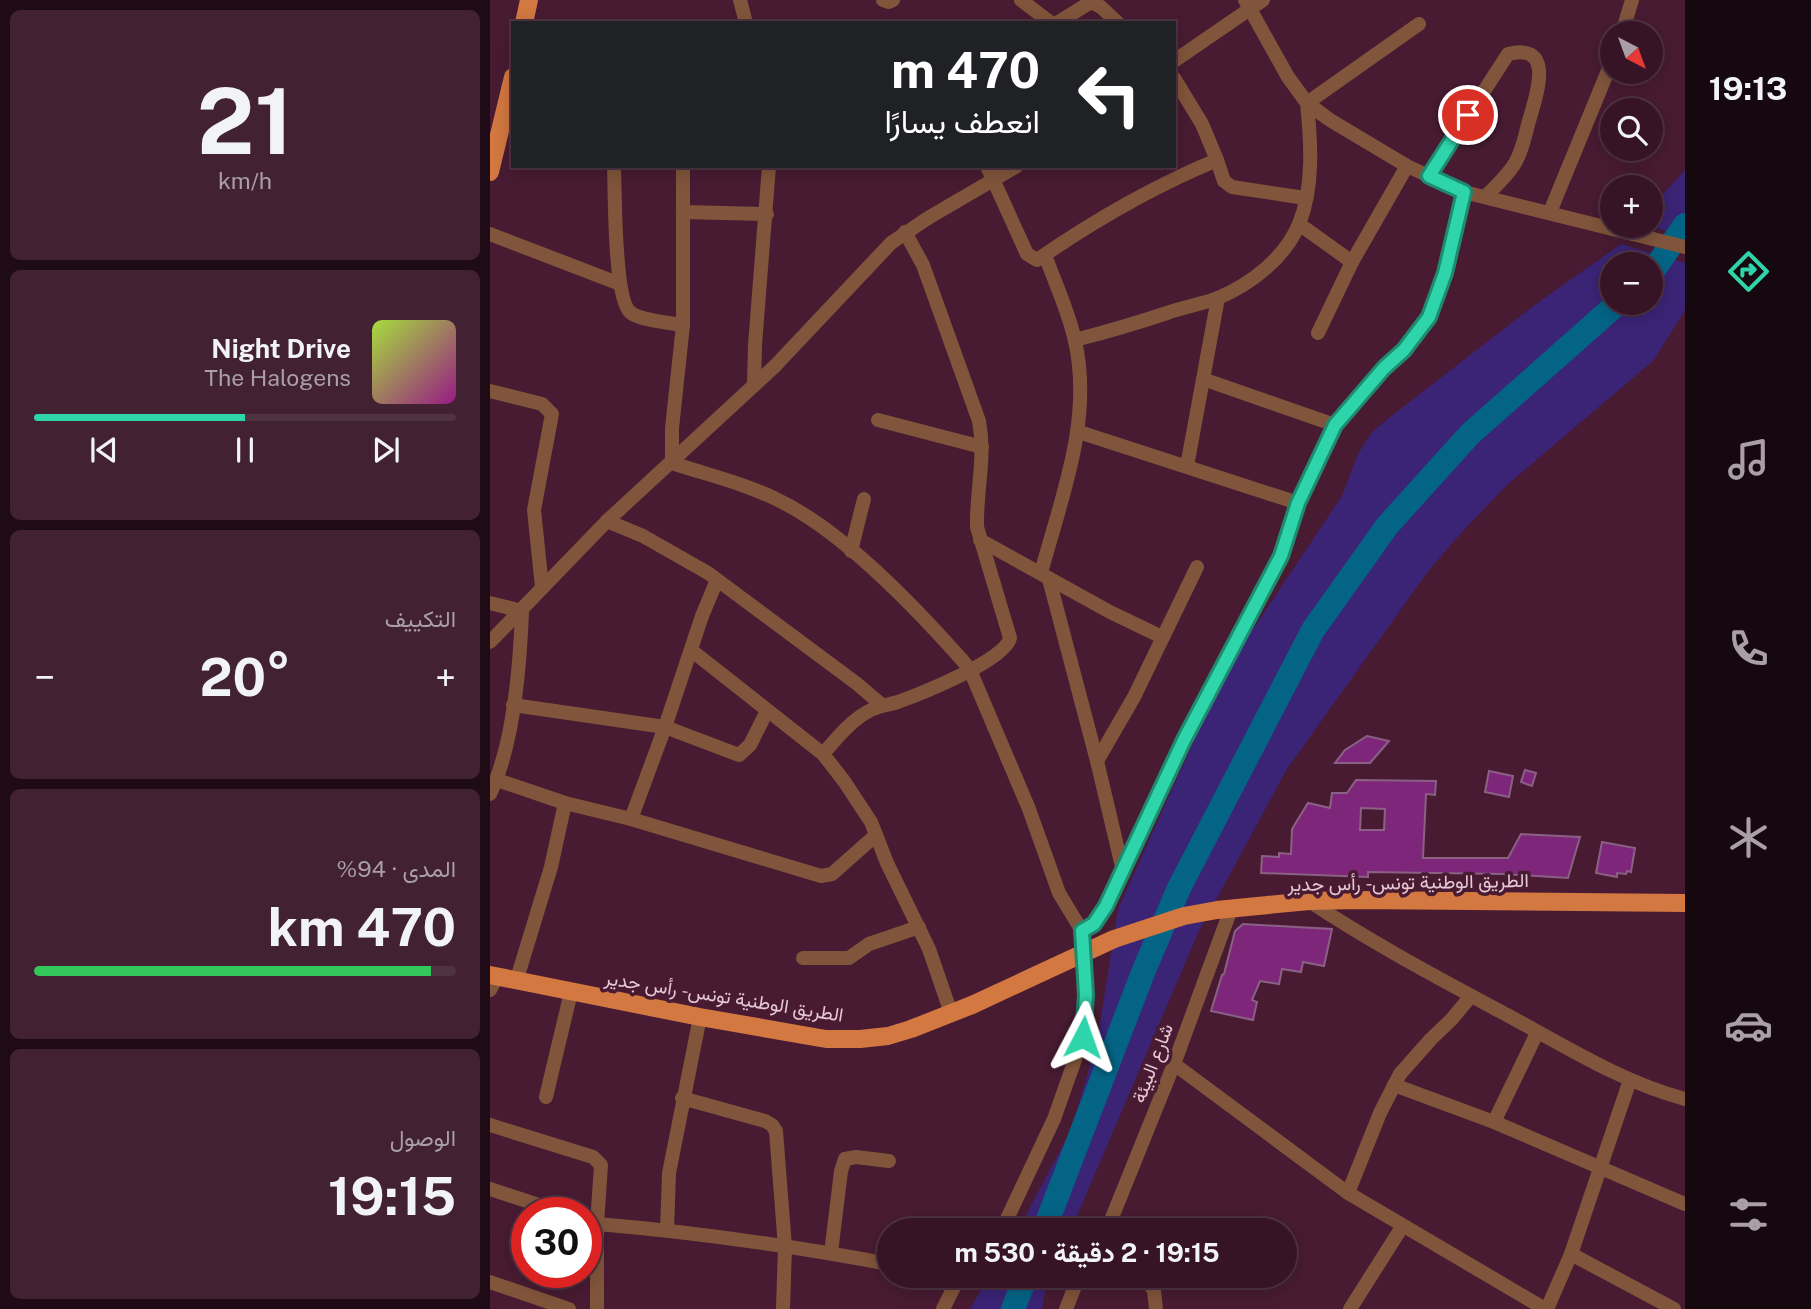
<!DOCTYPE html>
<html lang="ar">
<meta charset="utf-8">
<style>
body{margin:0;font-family:"Public Sans",Vazirmatn,sans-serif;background:#412132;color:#f1f3f6;direction:rtl;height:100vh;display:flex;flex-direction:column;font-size:26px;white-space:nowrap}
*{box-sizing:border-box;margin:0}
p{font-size:23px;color:#aa9ea7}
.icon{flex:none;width:38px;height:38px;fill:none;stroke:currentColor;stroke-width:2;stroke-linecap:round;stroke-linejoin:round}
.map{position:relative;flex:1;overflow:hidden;direction:ltr}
.side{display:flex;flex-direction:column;gap:10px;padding:10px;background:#1e0b15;width:490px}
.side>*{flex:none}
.banner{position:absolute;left:21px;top:21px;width:665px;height:147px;border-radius:0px;box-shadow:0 4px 18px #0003,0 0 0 2px #503343;direction:rtl;background:#202124;color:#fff;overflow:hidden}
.needle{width:46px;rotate:139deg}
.fabs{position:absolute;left:1110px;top:21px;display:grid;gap:14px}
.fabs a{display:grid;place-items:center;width:63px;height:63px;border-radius:50%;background:#361426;box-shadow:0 4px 18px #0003,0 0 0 2px #503343;font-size:35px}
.speed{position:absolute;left:21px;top:1197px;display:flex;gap:14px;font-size:35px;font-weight:700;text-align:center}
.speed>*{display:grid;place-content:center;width:91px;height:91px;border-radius:50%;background:#361426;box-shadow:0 4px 18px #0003,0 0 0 2px #503343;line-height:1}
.speed .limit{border:10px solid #d22;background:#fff;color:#111}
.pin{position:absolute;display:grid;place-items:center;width:60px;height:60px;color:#fff;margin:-30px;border:4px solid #fff;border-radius:50%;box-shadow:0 2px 7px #0007}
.me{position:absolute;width:77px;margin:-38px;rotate:4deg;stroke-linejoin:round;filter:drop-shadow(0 0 5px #0008)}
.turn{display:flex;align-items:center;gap:24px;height:147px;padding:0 21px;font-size:32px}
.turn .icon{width:91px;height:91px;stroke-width:2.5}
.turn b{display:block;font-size:49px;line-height:60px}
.big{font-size:52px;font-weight:700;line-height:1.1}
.side .card{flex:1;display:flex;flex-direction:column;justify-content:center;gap:10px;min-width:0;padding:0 24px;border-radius:10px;background:#412132}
.side .dial{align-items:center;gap:0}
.dial b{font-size:91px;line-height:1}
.song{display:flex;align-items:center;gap:21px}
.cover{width:84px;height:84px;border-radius:10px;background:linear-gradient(135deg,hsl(80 70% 55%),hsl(310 70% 35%))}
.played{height:7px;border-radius:4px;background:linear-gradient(90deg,#2ed4aa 50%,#503343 50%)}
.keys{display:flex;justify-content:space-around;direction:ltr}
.heat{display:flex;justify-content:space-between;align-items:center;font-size:38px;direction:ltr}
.charge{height:10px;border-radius:5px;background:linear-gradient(90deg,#34c759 94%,#503343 0)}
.trip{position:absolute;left:387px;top:1218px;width:420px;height:70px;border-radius:35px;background:#361426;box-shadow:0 4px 18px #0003,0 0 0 2px #503343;font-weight:700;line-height:70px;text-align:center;direction:rtl}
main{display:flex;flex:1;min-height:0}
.menu{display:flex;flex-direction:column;width:126px;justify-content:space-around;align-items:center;background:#16080f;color:#aa9ea7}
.menu .icon{width:49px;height:49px}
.menu .on{color:#2ed4aa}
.menu b{font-size:32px;color:#f1f3f6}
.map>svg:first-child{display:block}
.green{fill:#3b2476;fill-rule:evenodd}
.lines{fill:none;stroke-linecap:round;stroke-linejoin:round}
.river{stroke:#046486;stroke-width:24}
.building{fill:#7e2679;stroke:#8a6185;stroke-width:2;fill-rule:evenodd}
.minor{stroke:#81553b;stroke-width:14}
.major{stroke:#d27840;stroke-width:18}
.route-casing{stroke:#1e8a6e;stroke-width:18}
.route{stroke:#2ed4aa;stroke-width:12}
.labels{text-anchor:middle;stroke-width:7;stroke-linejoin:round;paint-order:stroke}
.street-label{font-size:19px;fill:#e6c8d5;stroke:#481b32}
</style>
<main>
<nav class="menu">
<b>19:13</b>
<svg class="icon on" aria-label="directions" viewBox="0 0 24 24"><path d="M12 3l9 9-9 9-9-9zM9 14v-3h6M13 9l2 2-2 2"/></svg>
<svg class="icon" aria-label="music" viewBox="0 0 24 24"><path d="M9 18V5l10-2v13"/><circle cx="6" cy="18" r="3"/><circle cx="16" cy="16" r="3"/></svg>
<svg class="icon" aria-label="phone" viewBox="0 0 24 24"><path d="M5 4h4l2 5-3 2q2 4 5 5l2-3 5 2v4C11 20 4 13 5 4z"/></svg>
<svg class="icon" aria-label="climate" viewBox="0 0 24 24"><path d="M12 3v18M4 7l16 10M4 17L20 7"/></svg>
<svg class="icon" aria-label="car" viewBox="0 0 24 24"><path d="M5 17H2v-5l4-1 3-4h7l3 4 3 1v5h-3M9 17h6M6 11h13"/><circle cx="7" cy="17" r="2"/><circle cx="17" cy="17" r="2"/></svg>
<svg class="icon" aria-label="filters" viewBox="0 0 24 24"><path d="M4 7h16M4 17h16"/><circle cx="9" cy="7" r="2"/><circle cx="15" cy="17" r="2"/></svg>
</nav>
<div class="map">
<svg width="1195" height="1309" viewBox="0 0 1195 1309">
<rect width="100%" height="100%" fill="#481b32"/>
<g class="green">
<path d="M1195,170V236L1159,226L1160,208Z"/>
<path d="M1131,244L1195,263V310L1164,360L1017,485L972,532L939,570L797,769L708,933L581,1230H528L582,1128L608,1037L628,909L716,714L755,641L852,496L868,454L882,432L904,414L1042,307ZM1122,264H1160V303H1122Z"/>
<path d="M499,1276H561L555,1291L552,1309H480Z"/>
</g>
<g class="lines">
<g class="river">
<path d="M1160,275L1195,225"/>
<path d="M554,1230L654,970L689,888L823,630L897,526L980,434L1128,303"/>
<path d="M523,1309L536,1276"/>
</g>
</g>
<g class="building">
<path d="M877,736L899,741L880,763H845L855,750Z"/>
<path d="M1035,770L1046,773L1042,786L1031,782Z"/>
<path d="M999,771L1023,776L1019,797L995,792Z"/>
<path d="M866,780L946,781L945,795L936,794L933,858H1018L1031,834L1090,837L1078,878L1013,874L878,872V877L771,873L772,856L789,857V853L801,854L802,829L818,803L840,808L842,793H857ZM871,808L895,809L894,830H870Z"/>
<path d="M1112,842L1145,848L1141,872L1137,871L1136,874L1127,873V877L1106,873Z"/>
<path d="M753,924L842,929L834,966L813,962L811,972L792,969L789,984L770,981L762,1000L767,1002L763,1020L721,1011L732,975L734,974L745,931Z"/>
</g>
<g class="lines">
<g class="minor">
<path d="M250,0L256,23"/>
<path d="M393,0L399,2L403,0"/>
<path d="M531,0L561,23"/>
<path d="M755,0L798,77L817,103L840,120L917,166L974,192L1195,247"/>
<path d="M567,23L601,2L611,7L628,23"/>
<path d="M1132,33L1142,0"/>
<path d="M684,61L773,0"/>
<path d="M727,160L734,181L742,187L815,198"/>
<path d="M124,166C125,192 124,298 140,312C148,320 180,323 193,325"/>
<path d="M193,166V325L182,428V463C218,475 254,483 288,500C353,531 425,607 473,661L480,670L539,809L569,893L592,931L596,995L593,1037L564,1119L516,1221L509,1230"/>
<path d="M497,166L537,254L547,260C602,222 664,186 727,160L712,124L684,78"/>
<path d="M939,176L1018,54C1066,42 1046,96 1039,121C1035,135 1033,150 1025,163C1018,175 1006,186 996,196"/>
<path d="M193,212L277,214"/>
<path d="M1060,212L1122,61"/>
<path d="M809,224L862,262"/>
<path d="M0,234L130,284"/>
<path d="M828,333L862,262L917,166"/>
<path d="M585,340C616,332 647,323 677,313C694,307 712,304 728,298C761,284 795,258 809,224C824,187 821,142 817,103L929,24"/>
<path d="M713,379L845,425"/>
<path d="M264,385L265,345L279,166"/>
<path d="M0,391L52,404L62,414L44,510L52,587"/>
<path d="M388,420L492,447"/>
<path d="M589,432L808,503"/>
<path d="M697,466L728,298"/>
<path d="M117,521L153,536L218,573L366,683L392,705"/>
<path d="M490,540L620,612L672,637"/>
<path d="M361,551L374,499"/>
<path d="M551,573C571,498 603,420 585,341C579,312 565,283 555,255"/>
<path d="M559,579L607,761L633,871L610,917L605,924L592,931"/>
<path d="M0,603L32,611C30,666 24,744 0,794"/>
<path d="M0,642L117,521L285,366L401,243L438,218L527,166"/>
<path d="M201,650L333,754L354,781L381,822L397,863L439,949L461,1013"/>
<path d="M23,705L175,727L249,755L260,745L277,711"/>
<path d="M333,754C347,738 362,719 381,710C390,705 399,705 408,702C430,694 516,660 520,638L487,527C486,491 496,458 489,421L433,265L415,232"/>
<path d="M607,761L644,697L707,567"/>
<path d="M7,780L75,803L141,819L331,876L342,874L386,835"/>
<path d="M141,819L175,727L212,616L227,580"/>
<path d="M633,871L693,740L791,556L808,503L845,425L894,368L914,350L939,317L955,273L974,192"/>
<path d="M819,901C882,943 950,979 1017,1015C1075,1046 1131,1082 1195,1099"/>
<path d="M313,958H359L379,944L429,927"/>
<path d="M26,982L61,867L75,803"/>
<path d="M0,990L7,977"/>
<path d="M684,1064L858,1193L1055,1309"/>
<path d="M904,1085L1004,1122L1195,1204"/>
<path d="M56,1097L81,992"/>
<path d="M192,1098L275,1121L282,1125L286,1131L295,1247L293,1309"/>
<path d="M1004,1122L1047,1033"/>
<path d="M0,1125L103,1157L111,1165L107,1224V1309"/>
<path d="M0,1189L73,1213"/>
<path d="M858,1193L890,1113L910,1074L941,1039L961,1020L981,996"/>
<path d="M96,1220L107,1224C204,1232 302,1246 399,1264"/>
<path d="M177,1230L179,1173L210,1017"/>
<path d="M617,1230L684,1064L741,909"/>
<path d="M341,1253L351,1171L355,1159L366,1157L399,1161"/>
<path d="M1081,1254L1184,1309"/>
<path d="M443,1276L464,1287"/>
<path d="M655,1276L664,1291L666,1309"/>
<path d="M0,1282L79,1309"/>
<path d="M453,1309L464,1287L473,1276"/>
<path d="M576,1309L589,1276"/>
<path d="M860,1309L912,1227"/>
<path d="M1057,1309L1081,1254L1140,1080"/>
</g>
<g class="major">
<path d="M34,23L39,0"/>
<path d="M0,172L23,77"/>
<path d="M0,975L210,1017L336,1039H370L398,1036L421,1029L482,1005L624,939L694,916L727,910L819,901L866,900L1195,903"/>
</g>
</g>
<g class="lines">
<defs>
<path id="route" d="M593,1037L596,995L592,931L604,924L616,906L694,740L791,556L808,503L845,425L894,368L914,350L939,317L955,273L974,192L939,176L978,115"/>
</defs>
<use href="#route" class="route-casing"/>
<use href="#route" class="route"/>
</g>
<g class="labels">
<g class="street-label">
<text transform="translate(918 882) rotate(-1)" y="7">الطريق الوطنية تونس - رأس جدير</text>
<text transform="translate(234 996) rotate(9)" y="7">الطريق الوطنية تونس - رأس جدير</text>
<text transform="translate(662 1063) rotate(-69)" y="7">شارع البيئة</text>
</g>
</g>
</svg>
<div class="fabs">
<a><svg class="needle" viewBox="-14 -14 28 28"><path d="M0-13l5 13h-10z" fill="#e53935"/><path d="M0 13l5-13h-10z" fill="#aa9ea7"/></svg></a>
<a><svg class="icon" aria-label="search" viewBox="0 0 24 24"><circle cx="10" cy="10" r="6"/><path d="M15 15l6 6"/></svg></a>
<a>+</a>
<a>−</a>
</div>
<div class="speed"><div class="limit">30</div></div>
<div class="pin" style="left:978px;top:115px;background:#d93025"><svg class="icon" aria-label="arrive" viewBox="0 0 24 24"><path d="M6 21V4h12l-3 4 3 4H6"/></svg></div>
<svg class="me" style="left:593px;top:1037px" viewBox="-20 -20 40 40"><path d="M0-17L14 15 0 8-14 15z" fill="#2ed4aa" stroke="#fff" stroke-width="4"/></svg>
<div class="trip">19:15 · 2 دقيقة · 530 m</div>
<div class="banner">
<div class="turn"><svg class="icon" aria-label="left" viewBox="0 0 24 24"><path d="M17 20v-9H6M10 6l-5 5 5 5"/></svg><div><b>470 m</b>انعطف يسارًا</div></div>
</div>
</div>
<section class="side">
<div class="card dial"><b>21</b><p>km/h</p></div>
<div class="card">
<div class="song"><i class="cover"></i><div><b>Night Drive</b><p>The Halogens</p></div></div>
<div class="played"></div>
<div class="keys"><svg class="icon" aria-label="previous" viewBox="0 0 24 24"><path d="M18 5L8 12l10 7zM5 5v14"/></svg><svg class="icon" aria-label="pause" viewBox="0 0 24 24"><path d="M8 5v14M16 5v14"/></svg><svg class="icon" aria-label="next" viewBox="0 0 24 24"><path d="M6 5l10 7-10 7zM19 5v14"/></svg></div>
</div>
<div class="card"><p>التكييف</p>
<div class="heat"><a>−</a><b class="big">20°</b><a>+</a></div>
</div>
<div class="card"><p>المدى · 94%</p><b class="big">470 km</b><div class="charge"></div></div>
<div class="card"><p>الوصول</p><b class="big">19:15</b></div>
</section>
</main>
